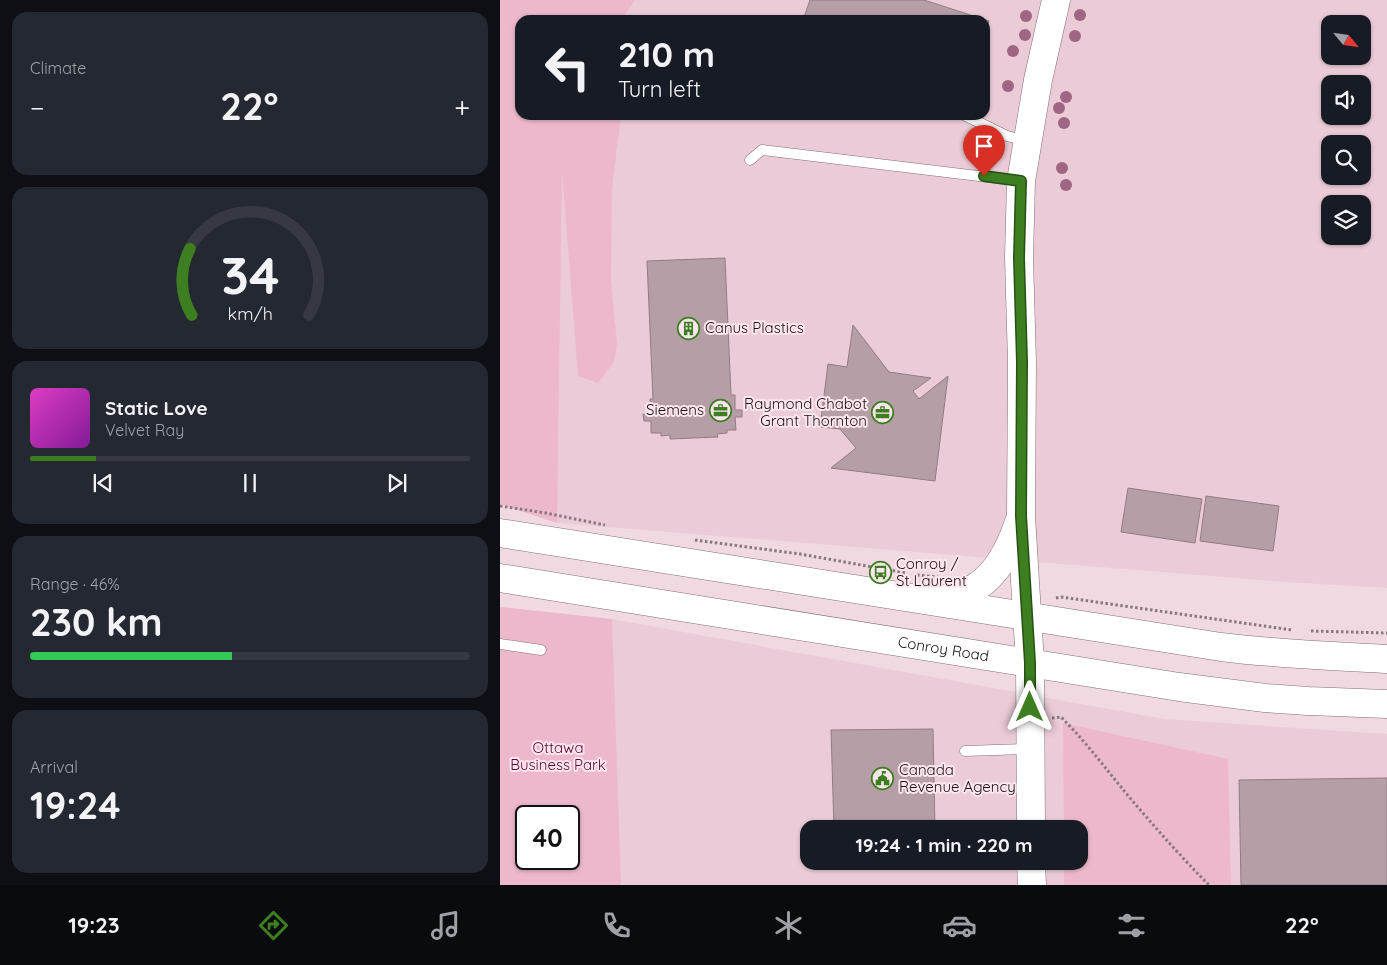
<!DOCTYPE html>
<meta charset="utf-8">
<style>
body{margin:0;font-family:Quicksand,sans-serif;background:#242831;color:#f1f3f6;height:100vh;display:flex;flex-direction:column;font-size:19px;white-space:nowrap}
*{box-sizing:border-box;margin:0}
p{font-size:16px;color:#9ea1a6}
.icon{flex:none;width:28px;height:28px;fill:none;stroke:currentColor;stroke-width:2;stroke-linecap:round;stroke-linejoin:round}
.map{position:relative;flex:1;overflow:hidden}
.panel{display:flex;flex-direction:column;gap:12px;padding:12px;background:#0d0f14;width:500px}
.panel>*{flex:none}
.hud{position:absolute;left:15px;top:15px;width:475px;height:105px;border-radius:15px;box-shadow:0 1px 4px #0004;background:#171b24;color:#f1f3f6;overflow:hidden}
.needle{width:32px;rotate:119deg}
.tools{position:absolute;left:821px;top:15px;display:grid;gap:10px}
.tools a{display:grid;place-items:center;width:50px;height:50px;border-radius:10px;background:#171b24;box-shadow:0 1px 4px #0004;font-size:25px}
.speed{position:absolute;left:15px;top:805px;display:flex;gap:10px;font-size:25px;font-weight:700;text-align:center}
.speed>*{display:grid;place-content:center;width:65px;height:65px;border-radius:50%;background:#171b24;box-shadow:0 1px 4px #0004;line-height:1}
.speed .limit{border:2px solid #111;border-radius:8px;background:#fff;color:#111}
.pin{position:absolute;display:grid;place-items:center;width:42px;height:42px;color:#fff;margin:-51px -21px;border-radius:50% 50% 50% 0;rotate:-45deg;box-shadow:0 0 5px #0007}
.pin .icon{rotate:45deg}
.me{position:absolute;width:55px;margin:-28px;rotate:0deg;stroke-linejoin:round;filter:drop-shadow(0 0 4px #0008)}
.turn{display:flex;align-items:center;gap:18px;height:105px;padding:0 20px;font-size:22px}
.turn .icon{width:65px;height:65px;stroke-width:2.5}
.turn b{display:block;font-size:35px;line-height:42px}
.big{font-size:38px;font-weight:800;line-height:1.1}
.panel .card{flex:1;display:flex;flex-direction:column;justify-content:center;gap:8px;min-width:0;padding:0 18px;border-radius:15px;background:#242831}
.panel .dial{align-items:center;gap:0}
.dial svg{height:130px;overflow:visible;fill:none;stroke:#363941;stroke-width:7;stroke-linecap:round;text-anchor:middle}
.dial text{fill:#f1f3f6;stroke:none}
.song{display:flex;align-items:center;gap:15px}
.cover{width:60px;height:60px;border-radius:8px;background:linear-gradient(135deg,hsl(310 70% 55%),hsl(290 70% 35%))}
.played{height:5px;border-radius:2px;background:linear-gradient(90deg,#3c7e20 15%,#363941 15%)}
.keys{display:flex;justify-content:space-around;direction:ltr}
.heat{display:flex;justify-content:space-between;align-items:center;font-size:28px;direction:ltr}
.charge{height:8px;border-radius:4px;background:linear-gradient(90deg,#34c759 46%,#363941 0)}
.trip{position:absolute;left:300px;top:820px;width:288px;height:50px;border-radius:15px;background:#171b24;box-shadow:0 1px 4px #0004;font-weight:800;line-height:50px;text-align:center}
.tabs{display:flex;height:80px;justify-content:space-around;align-items:center;background:#090b0e;color:#9ea1a6}
.tabs .icon{width:35px;height:35px}
.tabs .active{color:#3c7e20}
.tabs b{font-size:22px;color:#f1f3f6}
main{display:flex;flex:1;min-height:0}
.map>svg:first-child{display:block}
.built{fill:#ebcbd7;fill-rule:evenodd}
.green{fill:#eeb8cc;fill-rule:evenodd}
.building{fill:#b59ea6;stroke:#927c84}
.lines{fill:none;stroke-linecap:round;stroke-linejoin:round}
.lane-casing{stroke:#836e75;stroke-width:11}
.secondary-casing{stroke:#836e75;stroke-width:29}
.path{stroke:#88787e;stroke-width:3;stroke-dasharray:2.5 2.5;stroke-linecap:butt}
.lane{stroke:#fff;stroke-width:10}
.secondary{stroke:#fff;stroke-width:28}
.tree{fill:#9e6682}
.route-casing{stroke:#275215;stroke-width:12}
.route{stroke:#3c7e20;stroke-width:9}
.labels{text-anchor:middle;stroke-width:4;stroke-linejoin:round;paint-order:stroke}
.poi-label{font-size:15px;fill:#191114;stroke:#fee6ee;text-anchor:start}
.street-label{font-size:15px;fill:#191114;stroke:#fee6ee}
.park-label{font-size:15px;fill:#5b0835;stroke:#fee6ee}
</style>
<main>
<section class="panel">
<div class="card"><p>Climate</p>
<div class="heat"><a>−</a><b class="big">22°</b><a>+</a></div>
</div>
<div class="card dial"><svg viewBox="0 0 100 80">
<path d="M14 69A42 42 0 1 1 86 69"/>
<path d="M14 69A42 42 0 0 1 13 28" stroke="#3c7e20"/>
<text x="50" y="56" font-size="32" font-weight="700">34</text>
<text x="50" y="72" font-size="11">km/h</text>
</svg></div>
<div class="card">
<div class="song"><i class="cover"></i><div><b>Static Love</b><p>Velvet Ray</p></div></div>
<div class="played"></div>
<div class="keys"><svg class="icon" aria-label="previous" viewBox="0 0 24 24"><path d="M18 5L8 12l10 7zM5 5v14"/></svg><svg class="icon" aria-label="pause" viewBox="0 0 24 24"><path d="M8 5v14M16 5v14"/></svg><svg class="icon" aria-label="next" viewBox="0 0 24 24"><path d="M6 5l10 7-10 7zM19 5v14"/></svg></div>
</div>
<div class="card"><p>Range · 46%</p><b class="big">230 km</b><div class="charge"></div></div>
<div class="card"><p>Arrival</p><b class="big">19:24</b></div>
</section>
<div class="map">
<svg width="887" height="885" viewBox="0 0 887 885">
<rect width="100%" height="100%" fill="#f1d9e1"/>
<g class="built">
<path d="M55,0H887V588L785,582L57,523L56,115H485V20H55ZM830,24H862V56H830ZM830,84H862V116H830ZM830,144H862V176H830ZM830,204H862V236H830Z"/>
<path d="M112,619L664,719L887,734V885H118ZM309,829H579V861H309Z"/>
</g>
<g class="green">
<path d="M0,0H135L121,20H20V115H121L112,189L111,282L117,343L114,362L98,383L78,376L62,171L57,523L0,504Z"/>
<path d="M0,607L112,619L121,885H0ZM26,816H69V859H26Z"/>
<path d="M563,723L728,759L731,885H564V861H579V829H564Z"/>
</g>
<g class="building">
<path d="M310,0H424L489,21L485,33V20H303Z"/>
<path d="M225,258L231,395H235V410H242V417H235L236,430H227V433L217,434L218,437L170,439V435L161,436V433H151V421H144L143,414H150V399H153L147,261Z"/>
<path d="M353,325L389,372L431,378L413,391L419,399L448,376L435,481L331,468L356,448L340,429L320,427L328,364L347,367Z"/>
<path d="M628,488L702,499L695,543L621,532Z"/>
<path d="M706,496L779,506L773,551L700,541Z"/>
<path d="M433,729L435,829H334L331,730Z"/>
<path d="M887,778V885H741L739,780Z"/>
</g>
<g class="lines">
<defs>
<g id="lane">
<path d="M464,115L507,136L527,141"/>
<path d="M250,160L262,150L520,181"/>
<path d="M0,644L41,650"/>
<path d="M465,751L529,749"/>
</g>
<g id="secondary">
<path d="M0,533L721,647C776,654 832,656 887,659"/>
<path id="s1" d="M0,578L679,687L765,698L808,701L887,704"/>
<path d="M439,601C451,597 465,594 476,587C499,573 511,546 519,522"/>
<path d="M531,829L530,663L521,516L522,362L519,258L521,181L538,80L556,0"/>
<path d="M531,861L532,885"/>
</g>
</defs>
<use href="#lane" class="lane-casing"/>
<use href="#secondary" class="secondary-casing"/>
<g class="path">
<path d="M0,506L46,513L105,525"/>
<path d="M195,540L300,554L406,573"/>
<path d="M417,575L438,577"/>
<path d="M556,598L561,597L792,630"/>
<path d="M811,631L887,633"/>
<path d="M552,718L561,717C589,745 611,776 636,805C660,833 684,860 709,885"/>
</g>
<use href="#lane" class="lane"/>
<use href="#secondary" class="secondary"/>
</g>
<g class="tree">
<circle cx="580" cy="15" r="6"/>
<circle cx="526" cy="16" r="6"/>
<circle cx="525" cy="35" r="6"/>
<circle cx="575" cy="36" r="6"/>
<circle cx="513" cy="51" r="6"/>
<circle cx="508" cy="86" r="6"/>
<circle cx="566" cy="97" r="6"/>
<circle cx="559" cy="108" r="6"/>
<circle cx="564" cy="123" r="6"/>
<circle cx="562" cy="168" r="6"/>
<circle cx="566" cy="185" r="6"/>
</g>
<g class="lines">
<defs>
<path id="route" d="M484,176L521,181L519,258L522,362L521,516L530,663V707"/>
</defs>
<use href="#route" class="route-casing"/>
<use href="#route" class="route"/>
</g>
<defs>
<symbol id="building-ring" viewBox="-11 -11 22 22"><circle r="9.5" fill="#fee6ee" stroke="#3c7e20" stroke-width="1.5"/><path d="M-4-6H4V6H1V3H-1V6H-4ZM-2.5-4.3h1.7v1.8h-1.7ZM.8-4.3h1.7v1.8H.8ZM-2.5-1h1.7V.8h-1.7ZM.8-1h1.7V.8H.8Z" fill="#3c7e20"/></symbol>
<symbol id="office-ring" viewBox="-11 -11 22 22"><circle r="9.5" fill="#fee6ee" stroke="#3c7e20" stroke-width="1.5"/><path d="M-6-3h4V-5.5h4V-3h4V5H-6ZM-1-4.5V-3h2v-1.5ZM-6 0V1H6V0Z" fill="#3c7e20"/></symbol>
<symbol id="bus-ring" viewBox="-11 -11 22 22"><circle r="9.5" fill="#fee6ee" stroke="#3c7e20" stroke-width="1.5"/><path d="M-5-6H5V4H4V6H2V4H-2V6H-4V4H-5ZM-3.5-4V0h7V-4ZM-3.5 1.2v1.5H-2V1.2ZM2 1.2v1.5H3.5V1.2Z" fill="#3c7e20"/></symbol>
<symbol id="civic-ring" viewBox="-11 -11 22 22"><circle r="9.5" fill="#fee6ee" stroke="#3c7e20" stroke-width="1.5"/><path d="M-.6-6.5H3V-4.5H.6V-3L4-1V1h2V6H-6V1h2V-1L-.6-3ZM-1.2 2.5V6h2.4V2.5Z" fill="#3c7e20"/></symbol>
</defs>
<g fill-rule="evenodd">
<use href="#building-ring" x="176" y="316" width="25" height="25"/>
<use href="#office-ring" x="208" y="398" width="25" height="25"/>
<use href="#office-ring" x="370" y="400" width="25" height="25"/>
<use href="#bus-ring" x="368" y="560" width="25" height="25"/>
<use href="#civic-ring" x="370" y="766" width="25" height="25"/>
</g>
<g class="labels">
<g class="poi-label">
<text x="205" y="333">Canus Plastics</text>
<text x="367" y="409" text-anchor="end">Raymond Chabot<tspan x="367" dy="17">Grant Thornton</tspan></text>
<text x="204" y="415" text-anchor="end">Siemens</text>
<text x="396" y="569">Conroy /<tspan x="396" dy="17">St Laurent</tspan></text>
<text x="399" y="775">Canada<tspan x="399" dy="17">Revenue Agency</tspan></text>
</g>
<g class="street-label">
<text dy="5" stroke="none"><textPath href="#s1" startOffset="449">Conroy Road</textPath></text>
</g>
<g class="park-label">
<text x="58" y="753">Ottawa<tspan x="58" dy="17">Business Park</tspan></text>
</g>
</g>
</svg>
<div class="tools">
<a><svg class="needle" viewBox="-14 -14 28 28"><path d="M0-13l5 13h-10z" fill="#e53935"/><path d="M0 13l5-13h-10z" fill="#9ea1a6"/></svg></a>
<a><svg class="icon" aria-label="sound" viewBox="0 0 24 24"><path d="M4 9h4l5-4v14l-5-4H4zM17 9q2 3 0 6"/></svg></a>
<a><svg class="icon" aria-label="search" viewBox="0 0 24 24"><circle cx="10" cy="10" r="6"/><path d="M15 15l6 6"/></svg></a>
<a><svg class="icon" aria-label="layers" viewBox="0 0 24 24"><path d="M12 4l9 5-9 5-9-5zM3 14l9 5 9-5"/></svg></a>
</div>
<div class="speed"><div class="limit">40</div></div>
<div class="pin" style="left:484px;top:176px;background:#d93025"><svg class="icon" aria-label="arrive" viewBox="0 0 24 24"><path d="M6 21V4h12l-3 4 3 4H6"/></svg></div>
<svg class="me" style="left:530px;top:707px" viewBox="-20 -20 40 40"><path d="M0-17L14 15 0 8-14 15z" fill="#3c7e20" stroke="#fff" stroke-width="4"/></svg>
<div class="trip">19:24 · 1 min · 220 m</div>
<div class="hud">
<div class="turn"><svg class="icon" aria-label="left" viewBox="0 0 24 24"><path d="M17 20v-9H6M10 6l-5 5 5 5"/></svg><div><b>210 m</b>Turn left</div></div>
</div>
</div>
</main>
<nav class="tabs">
<b>19:23</b>
<svg class="icon active" aria-label="directions" viewBox="0 0 24 24"><path d="M12 3l9 9-9 9-9-9zM9 14v-3h6M13 9l2 2-2 2"/></svg>
<svg class="icon" aria-label="music" viewBox="0 0 24 24"><path d="M9 18V5l10-2v13"/><circle cx="6" cy="18" r="3"/><circle cx="16" cy="16" r="3"/></svg>
<svg class="icon" aria-label="phone" viewBox="0 0 24 24"><path d="M5 4h4l2 5-3 2q2 4 5 5l2-3 5 2v4C11 20 4 13 5 4z"/></svg>
<svg class="icon" aria-label="climate" viewBox="0 0 24 24"><path d="M12 3v18M4 7l16 10M4 17L20 7"/></svg>
<svg class="icon" aria-label="car" viewBox="0 0 24 24"><path d="M5 17H2v-5l4-1 3-4h7l3 4 3 1v5h-3M9 17h6M6 11h13"/><circle cx="7" cy="17" r="2"/><circle cx="17" cy="17" r="2"/></svg>
<svg class="icon" aria-label="filters" viewBox="0 0 24 24"><path d="M4 7h16M4 17h16"/><circle cx="9" cy="7" r="2"/><circle cx="15" cy="17" r="2"/></svg>
<b>22°</b>
</nav>
